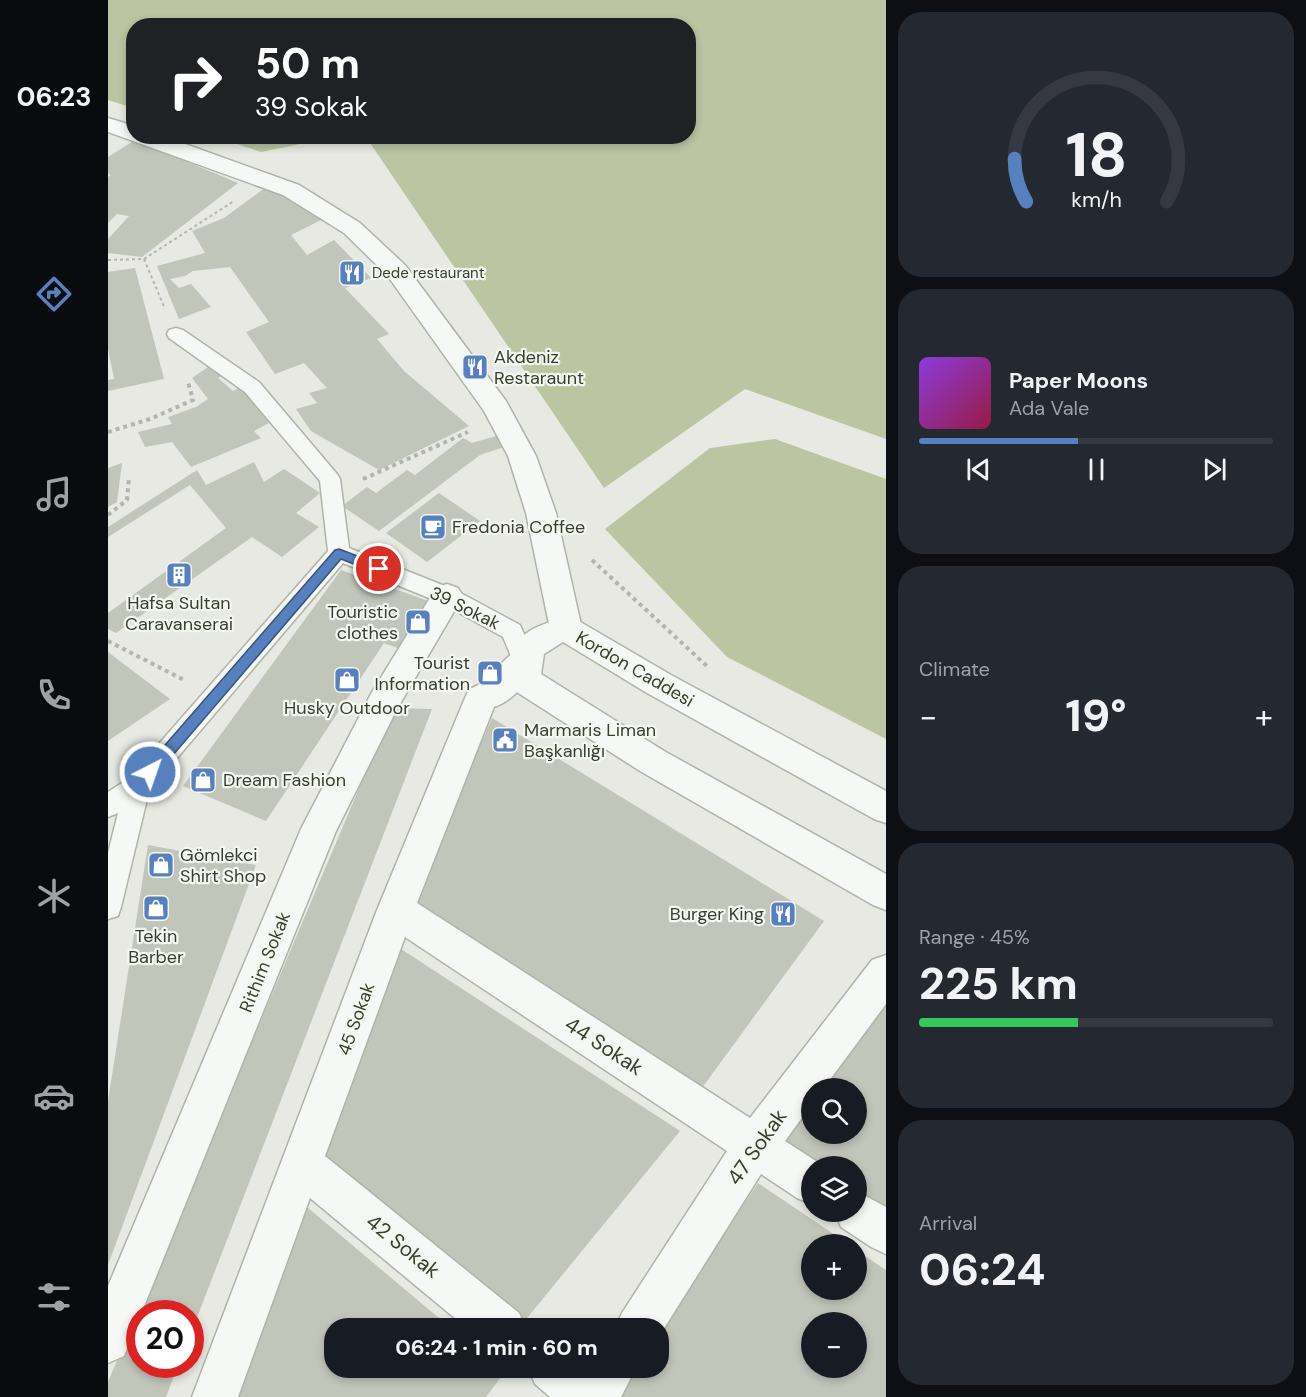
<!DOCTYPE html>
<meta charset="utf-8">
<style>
body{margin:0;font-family:"DM Sans",sans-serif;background:#242831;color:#f1f3f6;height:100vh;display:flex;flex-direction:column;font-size:22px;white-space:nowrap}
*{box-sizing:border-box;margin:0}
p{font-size:20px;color:#9ea1a6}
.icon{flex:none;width:33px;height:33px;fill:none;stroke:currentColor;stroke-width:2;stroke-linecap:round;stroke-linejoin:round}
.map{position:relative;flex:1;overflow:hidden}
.sheet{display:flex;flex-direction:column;gap:12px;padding:12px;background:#0d0f14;width:420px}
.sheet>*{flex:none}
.hud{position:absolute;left:18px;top:18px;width:570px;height:126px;border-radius:24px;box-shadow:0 3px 9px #0003;background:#202124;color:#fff;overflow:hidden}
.controls{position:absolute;left:693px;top:1078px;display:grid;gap:12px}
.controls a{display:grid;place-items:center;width:66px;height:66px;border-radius:50%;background:#171b24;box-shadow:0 3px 9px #0003;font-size:30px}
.speed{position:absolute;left:18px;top:1300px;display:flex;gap:12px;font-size:30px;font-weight:700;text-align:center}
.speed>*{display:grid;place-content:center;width:78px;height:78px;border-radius:50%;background:#171b24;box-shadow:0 3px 9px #0003;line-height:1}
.speed .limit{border:9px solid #d22;background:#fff;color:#111}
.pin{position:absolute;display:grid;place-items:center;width:51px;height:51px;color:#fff;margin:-26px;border:3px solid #fff;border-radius:50%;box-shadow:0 2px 6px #0007}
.me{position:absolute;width:66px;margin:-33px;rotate:41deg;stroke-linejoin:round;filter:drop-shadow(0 0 4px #0008)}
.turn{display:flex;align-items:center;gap:21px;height:126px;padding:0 30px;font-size:27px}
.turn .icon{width:78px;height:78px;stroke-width:2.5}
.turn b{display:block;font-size:42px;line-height:51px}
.big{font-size:45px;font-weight:700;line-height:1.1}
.sheet .widget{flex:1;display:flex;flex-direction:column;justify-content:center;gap:9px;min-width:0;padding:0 21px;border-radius:24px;background:#242831}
.sheet .dial{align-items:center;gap:0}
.dial svg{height:156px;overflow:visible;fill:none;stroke:#363941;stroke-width:7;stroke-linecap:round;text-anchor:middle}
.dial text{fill:#f1f3f6;stroke:none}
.song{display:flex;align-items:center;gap:18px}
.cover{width:72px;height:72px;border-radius:9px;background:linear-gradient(135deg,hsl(270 70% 55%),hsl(340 70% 35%))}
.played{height:6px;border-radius:3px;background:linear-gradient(90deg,#5780bf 45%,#363941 45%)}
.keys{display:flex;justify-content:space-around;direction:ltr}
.heat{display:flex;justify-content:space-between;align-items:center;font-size:33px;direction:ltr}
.charge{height:9px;border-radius:4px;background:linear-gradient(90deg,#34c759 45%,#363941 0)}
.trip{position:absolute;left:216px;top:1318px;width:345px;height:60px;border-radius:24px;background:#171b24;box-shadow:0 3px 9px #0003;font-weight:700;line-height:60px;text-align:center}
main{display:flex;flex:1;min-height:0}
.tabs{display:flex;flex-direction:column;width:108px;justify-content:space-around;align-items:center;background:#090b0e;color:#9ea1a6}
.tabs .icon{width:42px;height:42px}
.tabs .selected{color:#5780bf}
.tabs b{font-size:27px;color:#f1f3f6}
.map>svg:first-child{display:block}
.water{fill:#bbc5a2}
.building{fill:#c1c5ba;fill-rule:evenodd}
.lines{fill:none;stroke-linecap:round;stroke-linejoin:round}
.service-casing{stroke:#afb3a8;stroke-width:3}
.pedestrian-casing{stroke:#afb3a8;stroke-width:3}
.minor-casing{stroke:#afb3a8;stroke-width:3}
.path-far1{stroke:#b2b5ad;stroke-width:2;stroke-dasharray:3 3;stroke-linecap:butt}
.path{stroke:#b2b5ad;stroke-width:4;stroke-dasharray:4 4;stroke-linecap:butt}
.service{fill:#f6f8f5;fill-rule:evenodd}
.pedestrian{fill:#f6f8f5;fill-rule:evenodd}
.minor{fill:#f6f8f5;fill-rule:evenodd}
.route{fill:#5780bf;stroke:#39537c;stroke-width:1.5}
.labels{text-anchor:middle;stroke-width:4.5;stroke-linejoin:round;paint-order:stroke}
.far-poi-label{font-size:15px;fill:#383f2c;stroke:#f5f7f2;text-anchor:start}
.poi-label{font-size:18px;fill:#383f2c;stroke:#f5f7f2;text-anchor:start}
.street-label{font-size:18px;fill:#383f2c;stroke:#f5f7f2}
.near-street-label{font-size:21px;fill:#383f2c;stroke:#f5f7f2}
</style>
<main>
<nav class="tabs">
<b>06:23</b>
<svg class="icon selected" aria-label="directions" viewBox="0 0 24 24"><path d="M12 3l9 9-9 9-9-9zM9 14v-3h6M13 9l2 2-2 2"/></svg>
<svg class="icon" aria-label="music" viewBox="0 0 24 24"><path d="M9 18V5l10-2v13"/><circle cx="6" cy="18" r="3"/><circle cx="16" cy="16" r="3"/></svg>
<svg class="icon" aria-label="phone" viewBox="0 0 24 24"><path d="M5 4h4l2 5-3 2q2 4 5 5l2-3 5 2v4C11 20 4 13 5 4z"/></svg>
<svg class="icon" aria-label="climate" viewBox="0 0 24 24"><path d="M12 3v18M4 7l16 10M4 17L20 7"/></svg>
<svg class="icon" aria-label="car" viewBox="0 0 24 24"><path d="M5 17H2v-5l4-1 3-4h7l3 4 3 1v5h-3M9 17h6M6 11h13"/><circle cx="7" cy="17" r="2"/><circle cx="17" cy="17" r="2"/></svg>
<svg class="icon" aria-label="filters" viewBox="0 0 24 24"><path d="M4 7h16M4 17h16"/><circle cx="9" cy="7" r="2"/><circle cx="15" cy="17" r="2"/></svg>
</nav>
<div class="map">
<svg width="778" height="1397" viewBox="0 0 778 1397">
<rect width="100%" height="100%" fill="#e7e9e2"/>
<g class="water">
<path d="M0,0H778V439L637,389L496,488L258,137L580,136V26H26L25,108L0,100Z"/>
<path d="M108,137H227L153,152Z"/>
<path d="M667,439L778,479V739L619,657L497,529L602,448Z"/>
</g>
<g class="building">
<path d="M27,140L130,183L34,257L0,253V239L21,216L9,214L0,223V177L3,175L0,173V157Z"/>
<path d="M157,188L192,203L217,218L183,235L199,255L226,240L263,278L237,288L281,334L269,339L296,371L361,426L271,470L203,431L188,409L209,403L201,393L219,388L196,363L167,374L138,332L161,322L122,267L85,271L77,276L62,279L71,288L83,284L103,307L71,319L49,266L97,253L84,231L116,218Z"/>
<path d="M27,268L56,379L0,391V380L6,379L0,349V272Z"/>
<path d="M103,365L117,375L110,378L125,391L134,386L161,423L146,431L153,438L83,467L64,442L37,447L30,432L64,424L60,417L88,407L100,399L84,378Z"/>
<path d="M392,435L399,446L372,455L271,531L234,506L259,487L268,493L299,470L307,475L355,438L364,443Z"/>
<path d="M146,462L156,482L176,469L212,493L188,513L211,527L174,557L144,537L8,633L0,629V613L118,528L82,485L0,537V527L89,470L98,485Z"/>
<path d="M14,463L9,502L0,507V468Z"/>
<path d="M331,493L372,521L319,562L278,533Z"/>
<path d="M233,570L326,603L295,650L276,643L158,821L75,786Z"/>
<path d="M0,652L62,699L0,741Z"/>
<path d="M285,708L324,709L83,1333L82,1314H32V1365H70L58,1397H0V1382Z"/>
<path d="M384,718L716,921L591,1092L303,902Z"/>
<path d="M40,845L148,865L0,1265V1101Z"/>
<path d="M290,947L572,1131L415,1323L207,1160Z"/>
<path d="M778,991V1211L748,1192V1167H709L675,1146L704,1103V1134H748V1089H713Z"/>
<path d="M650,1183L742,1245H704V1290H748V1250L778,1270V1397H505L524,1368H550V1330ZM704,1323H748V1368H704Z"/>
<path d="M193,1202L344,1329H226V1368H390L396,1373L378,1397H125Z"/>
</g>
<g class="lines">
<defs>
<path id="service" d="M68,328L75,330L151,382L229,474L232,479L241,548L347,590L412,625L428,661L424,668L416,670L408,668L395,637L331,602L235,563L41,791L13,907L10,916L0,919V853L10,813L0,817V792L20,779L220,551L212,481L137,392L61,338L59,334L61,330Z"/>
<g id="pedestrian">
<path d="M0,118L26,126V136H55L191,185L252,223L297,265L398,401L428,456L448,513L474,629L469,638L458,641L447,638L442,629L418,513L400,456L376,411L279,275L236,233L175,195L0,132Z"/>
<path d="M339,584L350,588L355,596L289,709L228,831L16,1356L0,1363V1286L193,829L264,692L328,588Z"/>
<path d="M416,648L427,652L432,661C423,679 405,701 386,707L309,903L642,1118L764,960L778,955V1004L715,1089H704V1104L677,1141L717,1167H704V1204L689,1198L653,1174L550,1338V1329H507L514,1313L619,1151L297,937L217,1156L411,1313L418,1329H360L202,1198L130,1397H84L269,910L357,698L361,689C388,680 391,656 416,648Z"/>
<path d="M748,1191L778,1207V1254L763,1247L733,1227L727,1212H748Z"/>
<path d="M420,1368H528L513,1397H442L427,1384Z"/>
</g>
<path id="minor" d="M458,617L469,620L563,675L778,791V823L766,819L539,693L455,642L436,654L433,674L556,751L778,874V910L765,905L532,771L404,689C399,680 399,672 402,661C407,631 432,625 458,617Z"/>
</defs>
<use href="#service" class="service-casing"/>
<use href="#pedestrian" class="pedestrian-casing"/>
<use href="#minor" class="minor-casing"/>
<g class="path-far1">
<path d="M36,259L126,201"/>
<path d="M0,260L36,259L57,309"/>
</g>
<g class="path">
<path d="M0,432L42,419L85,400L80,382"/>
<path d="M255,479L360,432"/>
<path d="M0,515L19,500L21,478"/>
<path d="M484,560L600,667"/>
<path d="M0,641L78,681"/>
</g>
<use href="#service" class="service"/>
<use href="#pedestrian" class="pedestrian"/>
<use href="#minor" class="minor"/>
</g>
<path class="route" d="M231,549L276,566L278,569L271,574L233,559L47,776H37L35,772L37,768L227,550Z"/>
<defs>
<symbol id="restaurant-square" viewBox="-11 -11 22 22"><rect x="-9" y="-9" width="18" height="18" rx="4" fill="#5780bf" stroke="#f5f7f2"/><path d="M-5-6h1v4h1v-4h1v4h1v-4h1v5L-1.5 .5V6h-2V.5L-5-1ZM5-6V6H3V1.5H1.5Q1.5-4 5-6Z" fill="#fff"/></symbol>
<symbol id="cafe-square" viewBox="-11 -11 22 22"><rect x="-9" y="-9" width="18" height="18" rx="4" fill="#5780bf" stroke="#f5f7f2"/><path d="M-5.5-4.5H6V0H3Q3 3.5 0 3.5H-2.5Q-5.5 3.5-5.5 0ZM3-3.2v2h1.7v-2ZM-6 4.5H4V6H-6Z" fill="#fff"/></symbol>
<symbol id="building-square" viewBox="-11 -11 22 22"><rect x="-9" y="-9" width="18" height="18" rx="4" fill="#5780bf" stroke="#f5f7f2"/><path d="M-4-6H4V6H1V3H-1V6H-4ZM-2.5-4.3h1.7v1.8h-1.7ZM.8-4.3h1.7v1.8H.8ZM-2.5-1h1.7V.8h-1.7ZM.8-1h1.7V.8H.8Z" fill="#fff"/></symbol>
<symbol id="shop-square" viewBox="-11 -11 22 22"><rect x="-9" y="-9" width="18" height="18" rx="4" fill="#5780bf" stroke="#f5f7f2"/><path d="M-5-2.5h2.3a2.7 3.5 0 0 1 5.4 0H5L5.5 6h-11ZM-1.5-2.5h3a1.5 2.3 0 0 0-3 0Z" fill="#fff"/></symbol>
<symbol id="civic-square" viewBox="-11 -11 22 22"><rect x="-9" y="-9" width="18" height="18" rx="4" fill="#5780bf" stroke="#f5f7f2"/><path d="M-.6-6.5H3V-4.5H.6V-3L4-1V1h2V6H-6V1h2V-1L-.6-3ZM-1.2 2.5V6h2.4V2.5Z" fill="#fff"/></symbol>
</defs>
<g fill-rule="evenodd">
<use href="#restaurant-square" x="229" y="258" width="30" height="30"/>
<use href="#restaurant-square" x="352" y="352" width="30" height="30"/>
<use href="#cafe-square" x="310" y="512" width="30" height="30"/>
<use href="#building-square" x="56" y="560" width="30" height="30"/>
<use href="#shop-square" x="295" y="607" width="30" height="30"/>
<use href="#shop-square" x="367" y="658" width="30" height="30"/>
<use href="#shop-square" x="224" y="665" width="30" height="30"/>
<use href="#civic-square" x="382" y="725" width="30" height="30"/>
<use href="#shop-square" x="80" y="765" width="30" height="30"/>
<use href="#shop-square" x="38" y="850" width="30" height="30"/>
<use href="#shop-square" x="33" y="893" width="30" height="30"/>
<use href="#restaurant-square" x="660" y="899" width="30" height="30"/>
</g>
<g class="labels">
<g class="far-poi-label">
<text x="264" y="278">Dede restaurant</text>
</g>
<g class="poi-label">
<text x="386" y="363">Akdeniz<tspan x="386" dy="21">Restaraunt</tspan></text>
<text x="344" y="533">Fredonia Coffee</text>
<text x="71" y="609" text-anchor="middle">Hafsa Sultan<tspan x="71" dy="21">Caravanserai</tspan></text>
<text x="290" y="618" text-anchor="end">Touristic<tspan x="290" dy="21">clothes</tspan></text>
<text x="362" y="669" text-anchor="end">Tourist<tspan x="362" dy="21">Information</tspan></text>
<text x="239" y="714" text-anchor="middle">Husky Outdoor</text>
<text x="416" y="736">Marmaris Liman<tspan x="416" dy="21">Başkanlığı</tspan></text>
<text x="115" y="786">Dream Fashion</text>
<text x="72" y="861">Gömlekci<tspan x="72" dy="21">Shirt Shop</tspan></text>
<text x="656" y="920" text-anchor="end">Burger King</text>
<text x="48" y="942" text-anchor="middle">Tekin<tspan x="48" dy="21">Barber</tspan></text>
</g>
<g class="street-label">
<text transform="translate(357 608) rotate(26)" y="6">39 Sokak</text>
<text transform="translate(527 669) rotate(30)" y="6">Kordon Caddesi</text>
<text transform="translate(157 962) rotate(-68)" y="6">Rithim Sokak</text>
<text transform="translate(248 1019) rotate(-70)" y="6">45 Sokak</text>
</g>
<g class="near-street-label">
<text transform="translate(496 1046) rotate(33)" y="7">44 Sokak</text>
<text transform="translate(649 1147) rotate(-55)" y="7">47 Sokak</text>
<text transform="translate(295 1246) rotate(39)" y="7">42 Sokak</text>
</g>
</g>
</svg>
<div class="controls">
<a><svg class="icon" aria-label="search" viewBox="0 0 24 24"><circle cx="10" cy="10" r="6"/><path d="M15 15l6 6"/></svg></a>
<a><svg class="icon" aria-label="layers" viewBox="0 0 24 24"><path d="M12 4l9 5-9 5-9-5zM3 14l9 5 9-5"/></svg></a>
<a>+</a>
<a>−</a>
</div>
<div class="speed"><div class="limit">20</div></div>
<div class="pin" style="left:271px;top:569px;background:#d93025"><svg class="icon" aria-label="arrive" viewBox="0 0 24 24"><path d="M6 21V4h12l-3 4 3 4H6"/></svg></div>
<svg class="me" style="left:42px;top:772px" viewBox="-20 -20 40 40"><circle r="17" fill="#5780bf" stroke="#fff" stroke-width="3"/><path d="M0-11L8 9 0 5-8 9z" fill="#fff"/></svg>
<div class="trip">06:24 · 1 min · 60 m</div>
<div class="hud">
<div class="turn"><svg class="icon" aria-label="right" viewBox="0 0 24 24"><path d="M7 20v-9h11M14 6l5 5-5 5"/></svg><div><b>50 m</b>39 Sokak</div></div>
</div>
</div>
<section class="sheet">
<div class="widget dial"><svg viewBox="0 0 100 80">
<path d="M14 69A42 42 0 1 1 86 69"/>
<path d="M14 69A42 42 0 0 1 8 47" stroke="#5780bf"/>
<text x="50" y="56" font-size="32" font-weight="700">18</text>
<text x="50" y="72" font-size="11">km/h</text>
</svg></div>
<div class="widget">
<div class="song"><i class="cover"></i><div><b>Paper Moons</b><p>Ada Vale</p></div></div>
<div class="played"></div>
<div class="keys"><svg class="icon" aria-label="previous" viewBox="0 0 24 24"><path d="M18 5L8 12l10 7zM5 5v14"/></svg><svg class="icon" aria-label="pause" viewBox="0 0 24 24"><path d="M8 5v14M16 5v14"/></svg><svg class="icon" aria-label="next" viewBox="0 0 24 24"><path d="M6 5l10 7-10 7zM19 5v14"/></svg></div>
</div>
<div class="widget"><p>Climate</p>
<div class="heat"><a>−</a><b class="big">19°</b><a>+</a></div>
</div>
<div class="widget"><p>Range · 45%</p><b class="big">225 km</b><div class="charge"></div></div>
<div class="widget"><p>Arrival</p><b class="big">06:24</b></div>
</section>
</main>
